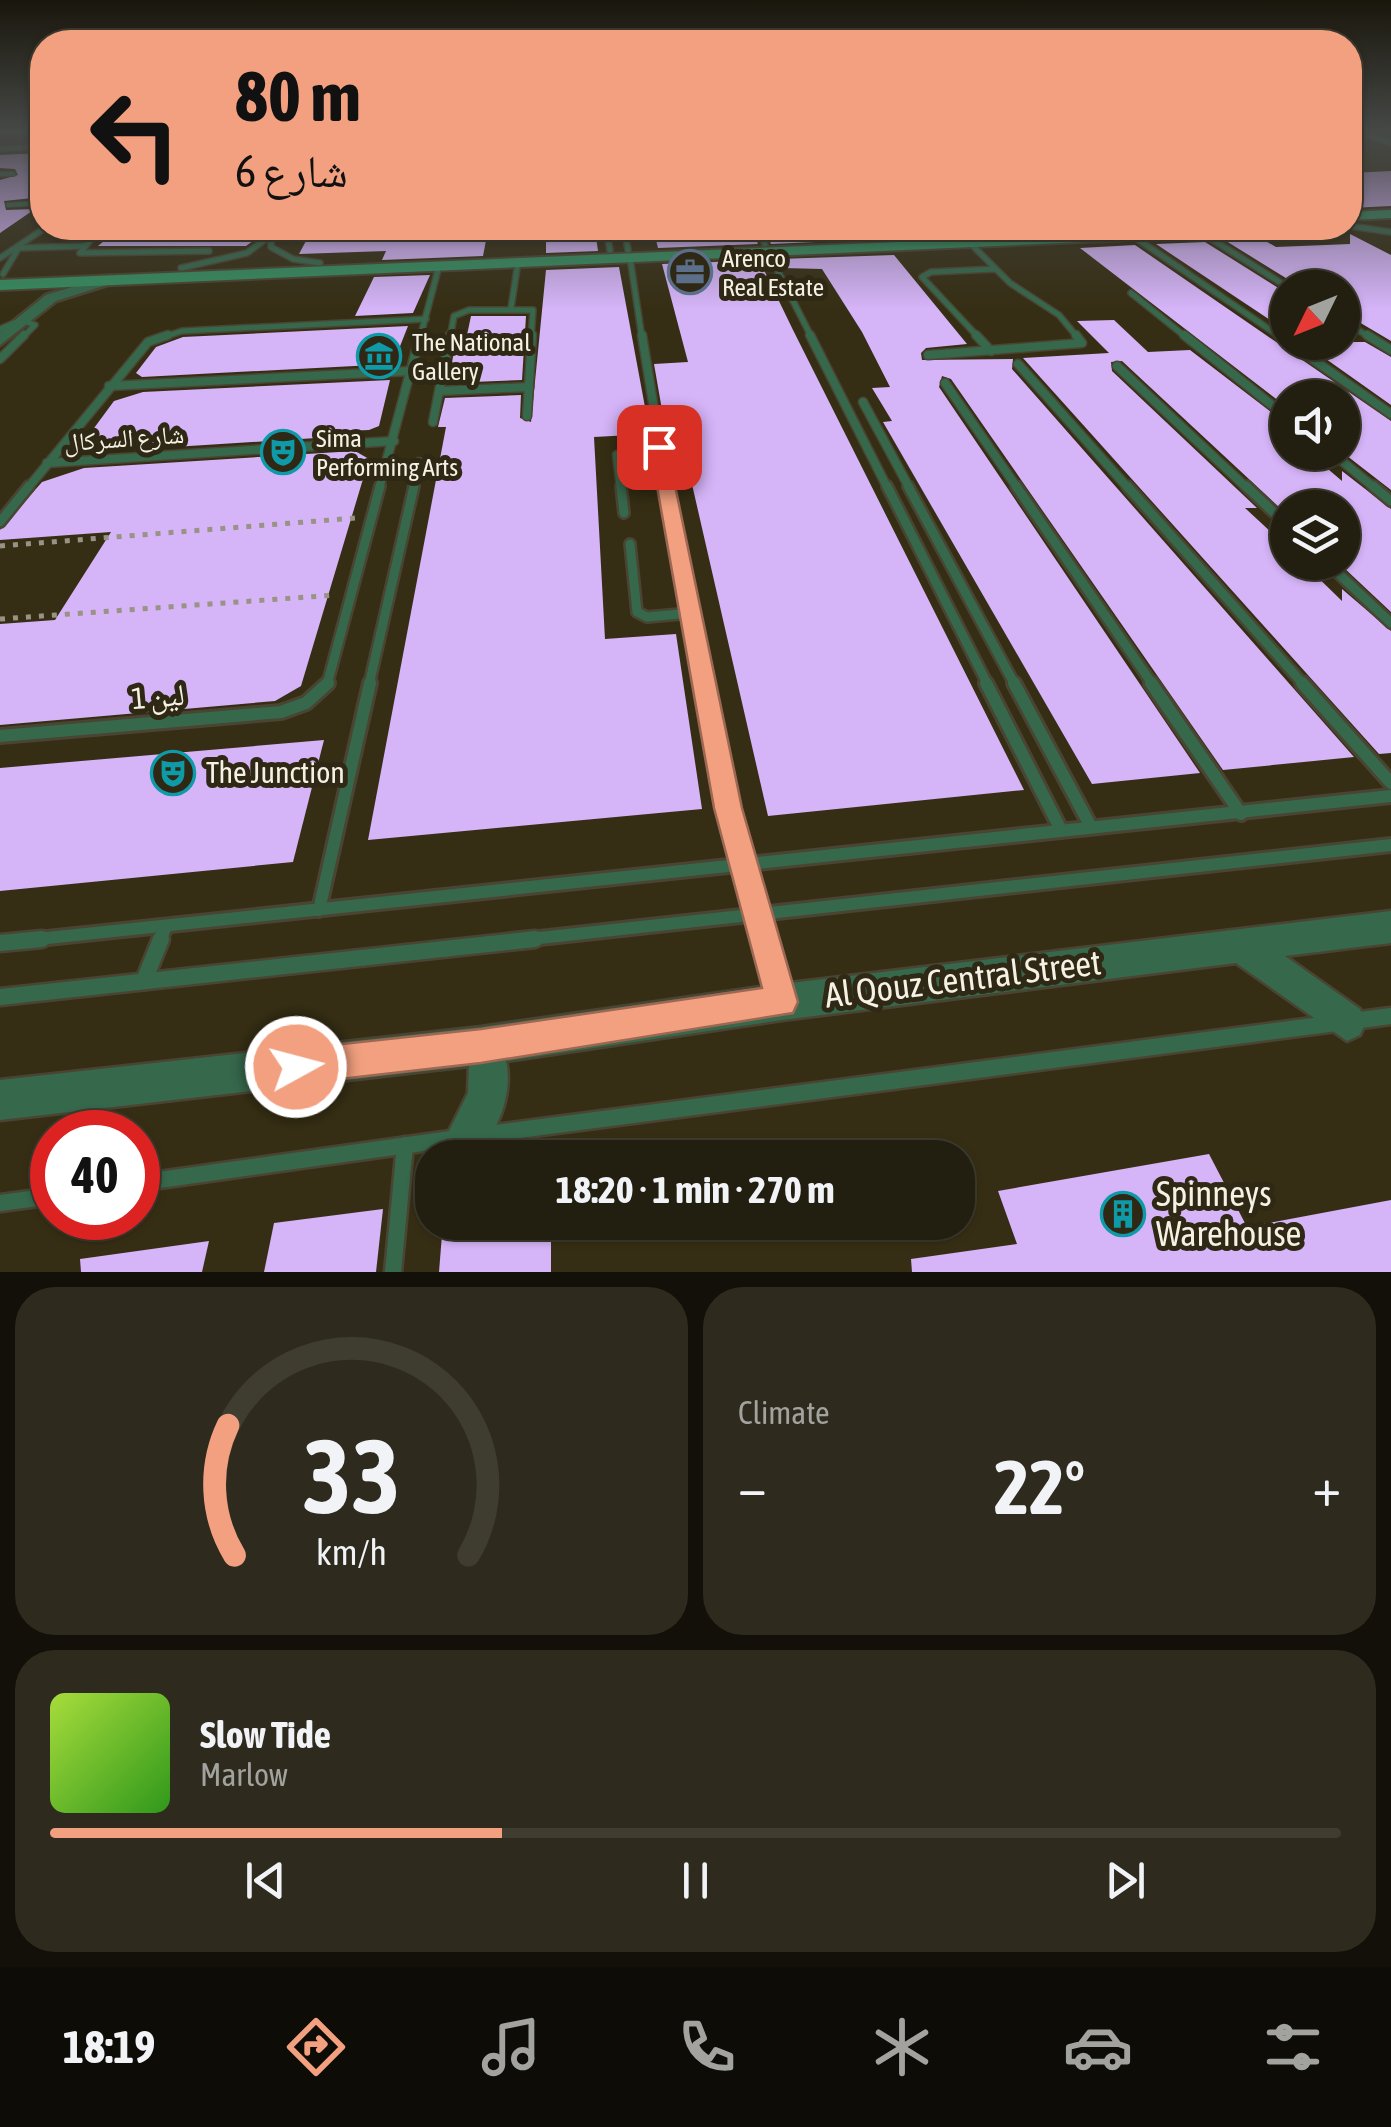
<!DOCTYPE html>
<meta charset="utf-8">
<style>
body{margin:0;font-family:"Asap Condensed","Noto Naskh Arabic",sans-serif;background:#2e2b1e;color:#f1f3f6;height:100vh;display:flex;flex-direction:column;font-size:38px;white-space:nowrap}
*{box-sizing:border-box;margin:0}
p{font-size:32px;color:#a2a29f}
.icon{flex:none;width:55px;height:55px;fill:none;stroke:currentColor;stroke-width:2;stroke-linecap:round;stroke-linejoin:round}
.map{position:relative;height:1272px;overflow:hidden}
.drawer{display:flex;flex-direction:column;gap:15px;padding:15px;background:#131009;flex:1}
.drawer>*{flex:none}
.hud{position:absolute;left:30px;top:30px;width:1332px;height:210px;border-radius:40px;box-shadow:0 2px 8px #0004,0 0 0 2px #3f3c30;background:#f2a07f;color:#111;overflow:hidden}
.needle{width:65px;rotate:227deg}
.tools{position:absolute;left:1270px;top:270px;display:grid;gap:20px}
.tools a{display:grid;place-items:center;width:90px;height:90px;border-radius:50%;background:#221e10;box-shadow:0 2px 8px #0004,0 0 0 2px #3f3c30;font-size:50px}
.speed{position:absolute;left:30px;top:1110px;display:flex;gap:20px;font-size:50px;font-weight:700;text-align:center}
.speed>*{display:grid;place-content:center;width:130px;height:130px;border-radius:50%;background:#221e10;box-shadow:0 2px 8px #0004,0 0 0 2px #3f3c30;line-height:1}
.speed .limit{border:15px solid #d22;background:#fff;color:#111}
.pin{position:absolute;display:grid;place-items:center;width:85px;height:85px;color:#fff;margin:-42px;border-radius:20px;box-shadow:0 5px 15px #0006}
.me{position:absolute;width:110px;margin:-55px;rotate:83deg;stroke-linejoin:round;filter:drop-shadow(0 0 8px #0008)}
.turn{display:flex;align-items:center;gap:35px;height:210px;padding:0 40px;font-size:45px}
.turn .icon{width:130px;height:130px;stroke-width:2.5}
.turn b{display:block;font-size:70px;line-height:85px}
.big{font-size:75px;font-weight:700;line-height:1.1}
.drawer .tile{flex:1;display:flex;flex-direction:column;justify-content:center;gap:15px;min-width:0;padding:0 35px;border-radius:40px;background:#2e2b1e}
.drawer .dial{align-items:center;gap:0}
.dial svg{height:260px;overflow:visible;fill:none;stroke:#3f3c30;stroke-width:7;stroke-linecap:round;text-anchor:middle}
.dial text{fill:#f1f3f6;stroke:none}
.song{display:flex;align-items:center;gap:30px}
.cover{width:120px;height:120px;border-radius:15px;background:linear-gradient(135deg,hsl(80 70% 55%),hsl(110 70% 35%))}
.played{height:10px;border-radius:5px;background:linear-gradient(90deg,#f2a07f 35%,#3f3c30 35%)}
.keys{display:flex;justify-content:space-around;direction:ltr}
.heat{display:flex;justify-content:space-between;align-items:center;font-size:55px;direction:ltr}
.drawer .tiles{flex:1;display:grid;gap:15px;grid-template-columns:1fr 1fr}
.tile:last-child{grid-column:span 2}
.trip{position:absolute;left:415px;top:1140px;width:560px;height:100px;border-radius:40px;background:#221e10;box-shadow:0 2px 8px #0004,0 0 0 2px #3f3c30;font-weight:700;line-height:100px;text-align:center}
.menu{display:flex;height:160px;justify-content:space-around;align-items:center;background:#0e0c06;color:#a2a29f}
.menu .icon{width:70px;height:70px}
.menu .on{color:#f2a07f}
.menu b{font-size:45px;color:#f1f3f6}
.map>svg:first-child{display:block}
.built{fill:#362e14;fill-rule:evenodd}
.building{fill:#d5b4f8}
.lines{fill:none;stroke-linecap:round;stroke-linejoin:round}
.service-far5-casing{stroke:#4a4432;stroke-width:6}
.service-far4-casing{stroke:#4a4432;stroke-width:8}
.service-far3-casing{stroke:#4a4432;stroke-width:11}
.service-far2-casing{stroke:#4a4432;stroke-width:14}
.service-far1-casing{stroke:#4a4432;stroke-width:18}
.service-casing{stroke:#4a4432;stroke-width:21}
.minor-casing{stroke:#4a4432;stroke-width:5}
.tertiary-casing{stroke:#4a4432;stroke-width:5}
.secondary-casing{stroke:#4a4432;stroke-width:4}
.path{stroke:#989384;stroke-width:5;stroke-dasharray:5 8;stroke-linecap:butt}
.service-far5{stroke:#36684c;stroke-width:4}
.service-far4{stroke:#36684c;stroke-width:5}
.service-far3{stroke:#36684c;stroke-width:8}
.service-far2{stroke:#36684c;stroke-width:9}
.service-far1{stroke:#36684c;stroke-width:12}
.service{stroke:#36684c;stroke-width:16}
.minor{fill:#36684c;fill-rule:evenodd}
.tertiary{fill:#36684c;fill-rule:evenodd}
.secondary{fill:#368c5f;fill-rule:evenodd}
.route{fill:#f2a07f;stroke:#9d6853;stroke-width:2.5}
.labels{text-anchor:middle;stroke-width:10;stroke-linejoin:round;paint-order:stroke}
.far-poi-label{font-size:25px;fill:#f5f1e5;stroke:#2e2815;text-anchor:start}
.far-street-label{font-size:25px;fill:#f5f1e5;stroke:#2e2815}
.street-label{font-size:30px;fill:#f5f1e5;stroke:#2e2815}
.poi-label{font-size:30px;fill:#f5f1e5;stroke:#2e2815;text-anchor:start}
.near-street-label{font-size:35px;fill:#f5f1e5;stroke:#2e2815}
.near-poi-label{font-size:35px;fill:#f5f1e5;stroke:#2e2815;text-anchor:start}
</style>
<div class="map">
<svg width="1391" height="1272" viewBox="0 0 1391 1272">
<rect width="100%" height="100%" fill="#2e2815"/>
<path class="built" d="M0,131H42V228H1350V131H1391V1272H0ZM1288,288H1342V342H1288ZM1288,398H1342V452H1288ZM1288,508H1342V562H1288ZM52,1132H138V1218H52ZM432,1158H958V1222H432Z"/>
<g class="building">
<path d="M42,153V197L4,201L6,210L35,209L0,233V180L18,175L15,169L0,168V155Z"/>
<path d="M1391,171V206L1350,208V173Z"/>
<path d="M119,228H260V236L246,246H98Z"/>
<path d="M546,228L595,230L598,251L546,253Z"/>
<path d="M653,228H751L758,244L658,248Z"/>
<path d="M764,228H905L882,239L771,244Z"/>
<path d="M488,230L483,256L382,260L386,251L299,254L307,239Z"/>
<path d="M1350,234L1391,255V341L1342,312V280L1294,283L1226,241L1262,239L1276,247L1350,244Z"/>
<path d="M1205,242L1288,294V332L1156,244Z"/>
<path d="M1135,245L1391,421V490L1342,452V398H1288V408L1080,248Z"/>
<path d="M894,255L967,344L926,348L921,353L922,360L1013,359L1012,369L1354,757L1223,770L951,379L942,376L939,387L1200,773L1092,784L883,422L892,421L872,388L890,387L862,332L822,269L783,268L779,259Z"/>
<path d="M765,260L770,269L764,270L793,330L1024,790L768,816L680,432L666,433L654,364L688,362L662,264Z"/>
<path d="M619,267L650,434L594,437L605,639L676,634L702,809L368,840L446,427H438L445,398L521,395L520,418L531,422L546,270Z"/>
<path d="M430,275L413,313L355,316L374,277Z"/>
<path d="M471,316H526L522,380L448,383L457,336L467,335Z"/>
<path d="M1114,320L1148,352L1190,350L1288,425V452H1308L1342,481V471L1391,509V612L1342,566V508H1280L1122,361L1111,362L1112,371L1257,508H1245L1288,548V562H1302L1342,601V589L1391,631V753L1379,754L1023,358L1109,353L1077,321Z"/>
<path d="M408,326L393,364L142,377L136,373L156,347L183,337Z"/>
<path d="M1302,342H1365L1391,357V405Z"/>
<path d="M390,380L379,426L369,430L322,432L332,437L95,452L83,443L114,401L143,392Z"/>
<path d="M355,451L369,459L301,686L275,701L0,725V624L55,620L111,532L0,540V530L42,482L84,468Z"/>
<path d="M324,740L293,862L0,891V768Z"/>
<path d="M1209,1154L1247,1227L1391,1200V1272H912L911,1259L1017,1244L998,1191Z"/>
<path d="M383,1209L376,1272H264L274,1223Z"/>
<path d="M443,1222H551V1272H439Z"/>
<path d="M209,1241L202,1272H81L80,1259Z"/>
</g>
<g class="lines">
<defs>
<g id="service-far5">
<path d="M0,132L42,131"/>
<path d="M0,149L42,147"/>
<path d="M0,174H13"/>
<path d="M8,205L42,203"/>
</g>
<g id="service-far4">
<path d="M1350,226L1391,232"/>
<path d="M100,228L80,253L209,251"/>
<path d="M606,228L610,250"/>
<path d="M624,228L628,250"/>
<path d="M757,228L765,244"/>
<path d="M1202,233L1289,288"/>
<path d="M274,234L444,228"/>
<path d="M1133,236L1282,338"/>
<path d="M271,239V247L293,259L320,263"/>
<path d="M970,243L1010,283L1059,315L1078,338"/>
<path d="M18,248L85,246"/>
<path d="M768,252L812,338"/>
<path d="M0,258L45,228"/>
<path d="M630,258L642,338"/>
<path d="M181,268L247,253L275,232"/>
<path d="M3,274L18,249"/>
<path d="M1131,293L1187,338"/>
<path d="M511,308L518,262"/>
<path d="M1342,320L1371,338"/>
<path d="M0,329L21,320L35,325L22,338"/>
<path d="M161,338L182,331L426,319"/>
<path d="M420,338L439,266"/>
<path d="M450,338L454,316L469,310H533L531,338"/>
<path d="M979,338L922,277L931,272L995,269"/>
</g>
<g id="service-far3">
<path d="M642,335L667,489"/>
<path d="M810,335L888,489"/>
<path d="M976,335L991,351"/>
<path d="M1184,335L1288,418"/>
<path d="M1278,335L1288,342"/>
<path d="M1367,335L1391,350"/>
<path d="M1288,342L1391,414"/>
<path d="M928,355L1082,343L1076,335"/>
<path d="M0,359L24,335"/>
<path d="M1018,364L1129,489"/>
<path d="M1117,366L1248,489"/>
<path d="M945,383L1018,489"/>
<path d="M109,386L411,371"/>
<path d="M440,391L529,387"/>
<path d="M863,402L910,489"/>
<path d="M527,416L532,335"/>
<path d="M433,422L450,335"/>
<path d="M1331,452L1376,489"/>
<path d="M47,463L394,441"/>
<path d="M27,489L148,342L168,335"/>
<path d="M379,489L420,335"/>
<path d="M413,489L419,462"/>
<path d="M621,489L617,455L659,447"/>
</g>
<g id="service-far2">
<path d="M621,486L624,513"/>
<path d="M667,486L705,685"/>
<path d="M887,486L988,685"/>
<path d="M908,486L1015,685"/>
<path d="M1016,486L1153,685"/>
<path d="M1127,486L1304,685"/>
<path d="M1246,486L1288,526"/>
<path d="M1373,486L1391,501"/>
<path d="M0,522L29,486"/>
<path d="M630,544L637,612L647,617L691,613"/>
<path d="M1326,562L1391,623"/>
<path d="M327,685L380,486"/>
<path d="M369,685L414,486"/>
</g>
<g id="service-far1">
<path d="M704,683L728,808L765,941"/>
<path d="M986,683L1061,830"/>
<path d="M1014,683L1091,827"/>
<path d="M1151,683L1241,814"/>
<path d="M1302,683L1391,783"/>
<path d="M0,736L281,712L306,703L328,683"/>
<path d="M319,910L370,683"/>
<path d="M19,941L1391,796"/>
<path d="M160,941L166,926"/>
<path d="M512,941L1391,845"/>
</g>
<g id="service">
<path d="M764,939L780,996"/>
<path d="M0,943L42,939"/>
<path d="M144,981L161,939"/>
<path d="M0,997L535,939"/>
<path d="M1353,1021L1391,1016"/>
<path d="M480,1135L1336,1023"/>
<path d="M138,1183L458,1138"/>
<path d="M0,1203L52,1196"/>
<path d="M393,1272L405,1145"/>
</g>
<g id="minor">
<path d="M929,228H942L918,239L909,237Z"/>
<path d="M973,228H997L1013,232L1008,235Z"/>
</g>
<g id="tertiary">
<path d="M108,276L115,280L113,283L56,301L0,345V332L46,295Z"/>
<path d="M1391,911V943L1285,956L1360,1009L1366,1022L1360,1035L1347,1041L1236,963L782,1020L506,1061C514,1092 496,1145 466,1157L452,1151L446,1137L468,1093L469,1066L0,1120V1080L481,1027L782,984Z"/>
</g>
<g id="secondary">
<path d="M1355,131L1391,139V146L1356,133Z"/>
<path d="M1391,210V218L1350,220V212Z"/>
<path d="M1228,228H1318L1311,232L0,290V280Z"/>
</g>
</defs>
<use href="#service-far5" class="service-far5-casing"/>
<use href="#service-far4" class="service-far4-casing"/>
<use href="#service-far3" class="service-far3-casing"/>
<use href="#service-far2" class="service-far2-casing"/>
<use href="#service-far1" class="service-far1-casing"/>
<use href="#service" class="service-casing"/>
<use href="#minor" class="minor-casing"/>
<use href="#tertiary" class="tertiary-casing"/>
<use href="#secondary" class="secondary-casing"/>
<g class="path">
<path d="M0,546L356,518"/>
<path d="M0,619L336,595"/>
</g>
<use href="#service-far5" class="service-far5"/>
<use href="#service-far4" class="service-far4"/>
<use href="#service-far3" class="service-far3"/>
<use href="#service-far2" class="service-far2"/>
<use href="#service-far1" class="service-far1"/>
<use href="#service" class="service"/>
<use href="#minor" class="minor"/>
<use href="#tertiary" class="tertiary"/>
<use href="#secondary" class="secondary"/>
</g>
<linearGradient id="sky" x2="0" y2="1"><stop stop-color="#19160c"/><stop offset="0.42" stop-color="#464846"/><stop offset="1" stop-color="#464846" stop-opacity="0"/></linearGradient>
<rect width="1391" height="309" fill="url(#sky)"/>
<path class="route" d="M659,442L667,447L742,808L798,1002L793,1013L481,1063L296,1084L284,1079L279,1067L284,1054L296,1049L481,1029L762,988L714,808L650,447Z"/>
<defs>
<symbol id="office-ring" viewBox="-11 -11 22 22"><circle r="9.5" fill="#2e2815" stroke="#5c6f8a" stroke-width="1.5"/><path d="M-6-3h4V-5.5h4V-3h4V5H-6ZM-1-4.5V-3h2v-1.5ZM-6 0V1H6V0Z" fill="#5c6f8a"/></symbol>
<symbol id="museum-ring" viewBox="-11 -11 22 22"><circle r="9.5" fill="#2e2815" stroke="#0f9aa8" stroke-width="1.5"/><path d="M0-6L6-3V-2H-6V-3ZM-5-1h2V3h-2ZM-1-1h2V3h-2ZM3-1h2V3H3ZM-6 4H6V6H-6Z" fill="#0f9aa8"/></symbol>
<symbol id="theatre-ring" viewBox="-11 -11 22 22"><circle r="9.5" fill="#2e2815" stroke="#0f9aa8" stroke-width="1.5"/><path d="M-5-5.5Q0-4 5-5.5V0Q5 5 0 6Q-5 5-5 0ZM-3.3-2.5H-1v1.5H-3.3ZM1-2.5H3.3v1.5H1ZM-2.8 1Q0 5.5 2.8 1Z" fill="#0f9aa8"/></symbol>
<symbol id="building-ring" viewBox="-11 -11 22 22"><circle r="9.5" fill="#2e2815" stroke="#0f9aa8" stroke-width="1.5"/><path d="M-4-6H4V6H1V3H-1V6H-4ZM-2.5-4.3h1.7v1.8h-1.7ZM.8-4.3h1.7v1.8H.8ZM-2.5-1h1.7V.8h-1.7ZM.8-1h1.7V.8H.8Z" fill="#0f9aa8"/></symbol>
</defs>
<g fill-rule="evenodd">
<use href="#office-ring" x="665" y="247" width="50" height="50"/>
<use href="#museum-ring" x="354" y="331" width="50" height="50"/>
<use href="#theatre-ring" x="258" y="427" width="50" height="50"/>
<use href="#theatre-ring" x="148" y="748" width="50" height="50"/>
<use href="#building-ring" x="1098" y="1189" width="50" height="50"/>
</g>
<g class="labels">
<g class="far-poi-label">
<text x="722" y="267">Arenco<tspan x="722" dy="29">Real Estate</tspan></text>
<text x="412" y="351">The National<tspan x="412" dy="29">Gallery</tspan></text>
<text x="316" y="447">Sima<tspan x="316" dy="29">Performing Arts</tspan></text>
</g>
<g class="far-street-label">
<text transform="translate(124 438) rotate(-4)" y="9">شارع السركال</text>
</g>
<g class="street-label">
<text transform="translate(158 697) rotate(-5)" y="10">لين 1</text>
</g>
<g class="poi-label">
<text x="206" y="783">The Junction</text>
</g>
<g class="near-street-label">
<text transform="translate(963 979) rotate(-7)" y="12">Al Qouz Central Street</text>
</g>
<g class="near-poi-label">
<text x="1156" y="1206">Spinneys<tspan x="1156" dy="40">Warehouse</tspan></text>
</g>
</g>
</svg>
<div class="tools">
<a><svg class="needle" viewBox="-14 -14 28 28"><path d="M0-13l5 13h-10z" fill="#e53935"/><path d="M0 13l5-13h-10z" fill="#a2a29f"/></svg></a>
<a><svg class="icon" aria-label="sound" viewBox="0 0 24 24"><path d="M4 9h4l5-4v14l-5-4H4zM17 9q2 3 0 6"/></svg></a>
<a><svg class="icon" aria-label="layers" viewBox="0 0 24 24"><path d="M12 4l9 5-9 5-9-5zM3 14l9 5 9-5"/></svg></a>
</div>
<div class="speed"><div class="limit">40</div></div>
<div class="pin" style="left:659px;top:447px;background:#d93025"><svg class="icon" aria-label="arrive" viewBox="0 0 24 24"><path d="M6 21V4h12l-3 4 3 4H6"/></svg></div>
<svg class="me" style="left:296px;top:1067px" viewBox="-20 -20 40 40"><circle r="17" fill="#f2a07f" stroke="#fff" stroke-width="3"/><path d="M0-11L8 9 0 5-8 9z" fill="#fff"/></svg>
<div class="trip">18:20 · 1 min · 270 m</div>
<div class="hud">
<div class="turn"><svg class="icon" aria-label="left" viewBox="0 0 24 24"><path d="M17 20v-9H6M10 6l-5 5 5 5"/></svg><div><b>80 m</b>شارع 6</div></div>
</div>
</div>
<section class="drawer">
<div class="tiles">
<div class="tile dial"><svg viewBox="0 0 100 80">
<path d="M14 69A42 42 0 1 1 86 69"/>
<path d="M14 69A42 42 0 0 1 12 29" stroke="#f2a07f"/>
<text x="50" y="56" font-size="32" font-weight="700">33</text>
<text x="50" y="72" font-size="11">km/h</text>
</svg></div>
<div class="tile"><p>Climate</p>
<div class="heat"><a>−</a><b class="big">22°</b><a>+</a></div>
</div>
<div class="tile">
<div class="song"><i class="cover"></i><div><b>Slow Tide</b><p>Marlow</p></div></div>
<div class="played"></div>
<div class="keys"><svg class="icon" aria-label="previous" viewBox="0 0 24 24"><path d="M18 5L8 12l10 7zM5 5v14"/></svg><svg class="icon" aria-label="pause" viewBox="0 0 24 24"><path d="M8 5v14M16 5v14"/></svg><svg class="icon" aria-label="next" viewBox="0 0 24 24"><path d="M6 5l10 7-10 7zM19 5v14"/></svg></div>
</div>
</div>
</section>
<nav class="menu">
<b>18:19</b>
<svg class="icon on" aria-label="directions" viewBox="0 0 24 24"><path d="M12 3l9 9-9 9-9-9zM9 14v-3h6M13 9l2 2-2 2"/></svg>
<svg class="icon" aria-label="music" viewBox="0 0 24 24"><path d="M9 18V5l10-2v13"/><circle cx="6" cy="18" r="3"/><circle cx="16" cy="16" r="3"/></svg>
<svg class="icon" aria-label="phone" viewBox="0 0 24 24"><path d="M5 4h4l2 5-3 2q2 4 5 5l2-3 5 2v4C11 20 4 13 5 4z"/></svg>
<svg class="icon" aria-label="climate" viewBox="0 0 24 24"><path d="M12 3v18M4 7l16 10M4 17L20 7"/></svg>
<svg class="icon" aria-label="car" viewBox="0 0 24 24"><path d="M5 17H2v-5l4-1 3-4h7l3 4 3 1v5h-3M9 17h6M6 11h13"/><circle cx="7" cy="17" r="2"/><circle cx="17" cy="17" r="2"/></svg>
<svg class="icon" aria-label="filters" viewBox="0 0 24 24"><path d="M4 7h16M4 17h16"/><circle cx="9" cy="7" r="2"/><circle cx="15" cy="17" r="2"/></svg>
</nav>
